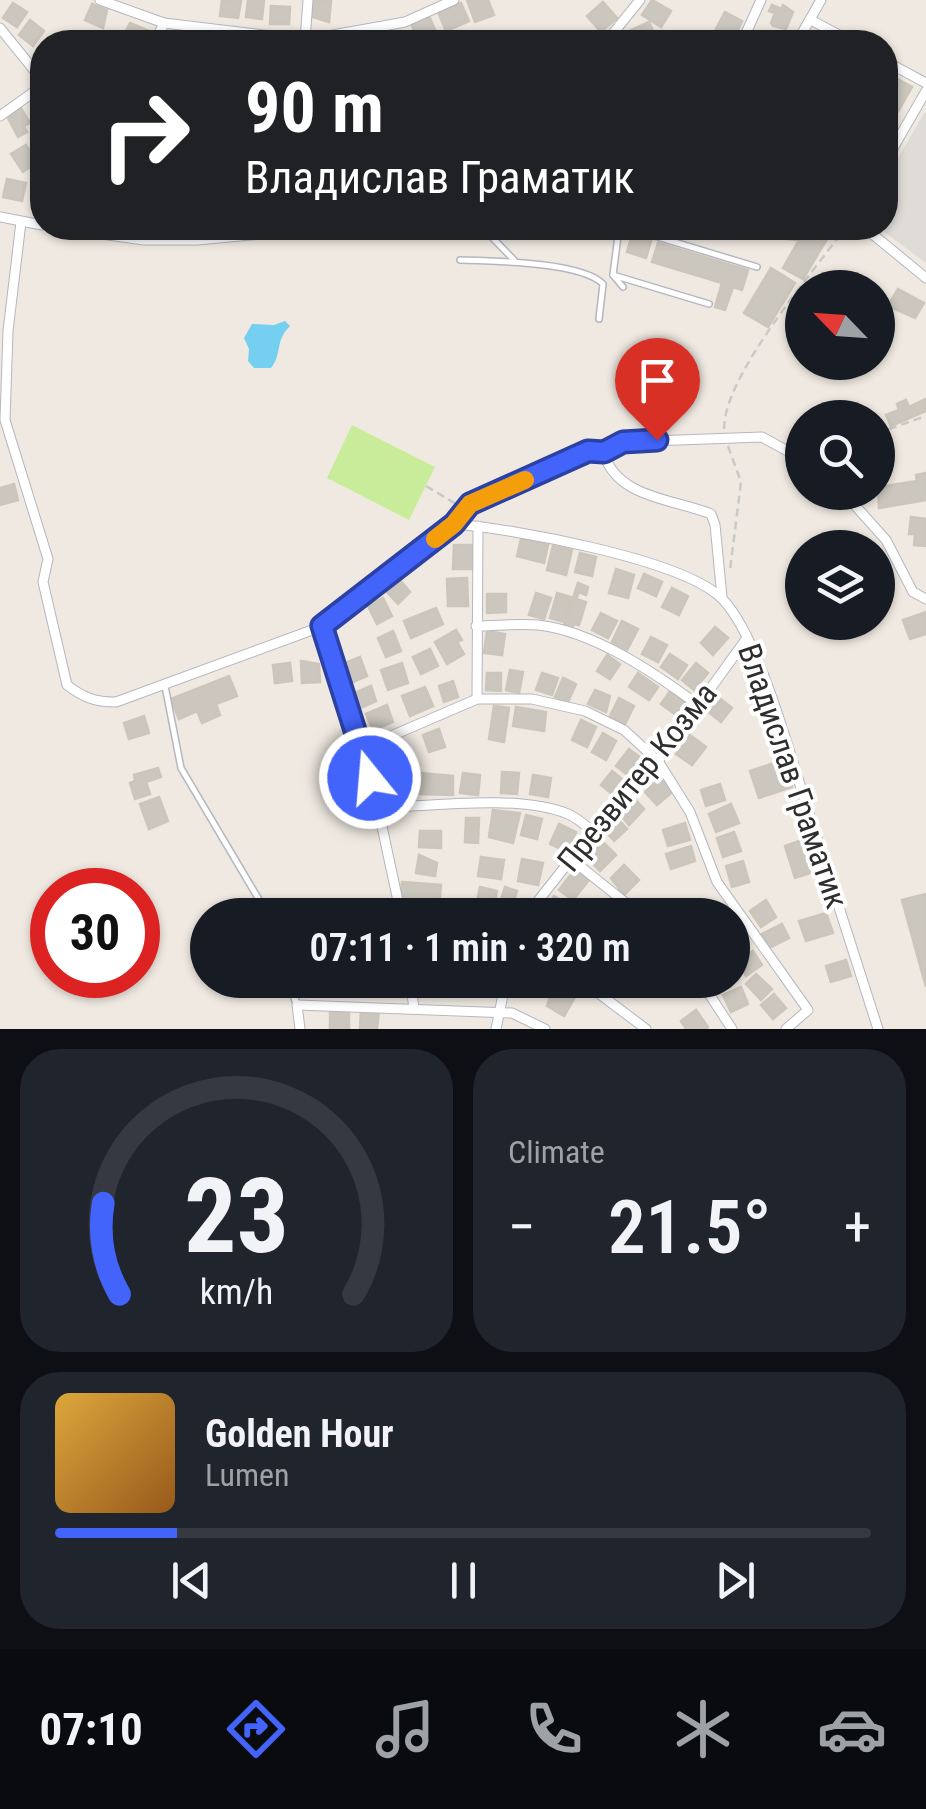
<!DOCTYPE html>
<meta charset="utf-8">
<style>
body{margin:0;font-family:"Roboto Condensed",sans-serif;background:#20242c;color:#f1f3f6;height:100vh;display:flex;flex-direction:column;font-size:38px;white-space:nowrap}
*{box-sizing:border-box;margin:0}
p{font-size:32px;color:#9ea1a6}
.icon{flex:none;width:55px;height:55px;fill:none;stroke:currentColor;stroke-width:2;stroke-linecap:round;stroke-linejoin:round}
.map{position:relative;height:1029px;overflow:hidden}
.drawer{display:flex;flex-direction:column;gap:20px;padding:20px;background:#0d0f14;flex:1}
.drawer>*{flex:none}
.banner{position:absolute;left:30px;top:30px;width:868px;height:210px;border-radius:40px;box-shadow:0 2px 8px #0004;background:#202124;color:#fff;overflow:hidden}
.needle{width:65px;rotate:295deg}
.buttons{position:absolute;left:785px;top:270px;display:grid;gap:20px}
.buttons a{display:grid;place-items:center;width:110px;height:110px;border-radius:50%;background:#171b24;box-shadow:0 2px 8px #0004;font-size:50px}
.speed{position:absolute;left:30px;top:868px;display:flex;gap:20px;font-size:50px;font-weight:700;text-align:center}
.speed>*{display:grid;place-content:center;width:130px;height:130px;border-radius:50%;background:#171b24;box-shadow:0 2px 8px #0004;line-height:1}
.speed .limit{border:15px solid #d22;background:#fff;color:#111}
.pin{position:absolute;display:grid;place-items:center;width:85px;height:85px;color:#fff;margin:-102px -42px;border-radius:50% 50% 50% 0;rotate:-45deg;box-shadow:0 0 10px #0007}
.pin .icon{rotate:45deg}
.me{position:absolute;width:110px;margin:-55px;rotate:343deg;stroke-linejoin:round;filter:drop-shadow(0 0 8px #0008)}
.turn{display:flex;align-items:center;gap:35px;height:210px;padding:0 50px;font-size:45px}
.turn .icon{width:130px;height:130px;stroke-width:2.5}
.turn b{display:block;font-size:70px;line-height:85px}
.big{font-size:75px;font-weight:600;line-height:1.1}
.drawer .tile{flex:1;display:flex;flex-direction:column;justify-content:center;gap:15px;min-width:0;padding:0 35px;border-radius:40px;background:#20242c}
.drawer .dial{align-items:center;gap:0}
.dial svg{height:260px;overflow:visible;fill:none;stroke:#363941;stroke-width:7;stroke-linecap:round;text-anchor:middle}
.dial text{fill:#f1f3f6;stroke:none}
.song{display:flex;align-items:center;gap:30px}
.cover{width:120px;height:120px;border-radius:15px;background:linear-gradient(135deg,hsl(40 70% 55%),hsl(30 70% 35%))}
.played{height:10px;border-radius:5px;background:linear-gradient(90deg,#4264fb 15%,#363941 15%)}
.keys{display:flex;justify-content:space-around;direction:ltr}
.heat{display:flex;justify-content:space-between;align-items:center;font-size:55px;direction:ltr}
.drawer .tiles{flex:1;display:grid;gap:20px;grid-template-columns:1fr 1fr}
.tile:last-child{grid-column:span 2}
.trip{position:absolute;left:190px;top:898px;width:560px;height:100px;border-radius:50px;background:#171b24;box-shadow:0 2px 8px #0004;font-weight:600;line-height:100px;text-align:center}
.tab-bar{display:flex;height:160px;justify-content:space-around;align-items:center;background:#090b0e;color:#9ea1a6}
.tab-bar .icon{width:70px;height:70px}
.tab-bar .active{color:#4264fb}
.tab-bar b{font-size:45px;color:#f1f3f6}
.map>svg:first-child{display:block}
.pitch{fill:#c9ec9a}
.plaza{fill:#dfdcd8}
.water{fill:#75cff0}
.building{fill:#cbc7bf;stroke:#cbc5ba;stroke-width:2.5}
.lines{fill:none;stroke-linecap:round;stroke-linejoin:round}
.service-casing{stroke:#b4b7c1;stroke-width:8}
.pedestrian-casing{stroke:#b4b7c1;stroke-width:9}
.minor-casing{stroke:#b4b7c1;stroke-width:11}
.path{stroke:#c9c9c9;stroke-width:2.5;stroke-dasharray:8 5;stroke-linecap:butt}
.service{stroke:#fff;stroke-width:5}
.pedestrian{stroke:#fff;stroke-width:6}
.minor{stroke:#fff;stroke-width:9}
.route-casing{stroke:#2b41a3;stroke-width:25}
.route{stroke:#4264fb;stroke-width:18}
.slow{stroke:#f59e0b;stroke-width:18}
.labels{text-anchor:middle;stroke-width:8;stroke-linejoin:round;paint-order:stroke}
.street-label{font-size:32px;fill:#2e2e2e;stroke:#fff}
</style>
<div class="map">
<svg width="926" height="1029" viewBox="0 0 926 1029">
<rect width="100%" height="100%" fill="#efe9e1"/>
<path class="pitch" d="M352,425L435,467L409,520L327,478Z"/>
<path class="plaza" d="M924,113H926V263L879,228H885V181Z"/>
<path class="water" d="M285,321L290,326C274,342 283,353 271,368H254L248,361L249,349L244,338L252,324L274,325Z"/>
<g class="building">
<path d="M222,0L241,1L238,18L220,16Z"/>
<path d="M248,0H264L262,19L246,17Z"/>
<path d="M312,0L331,1L329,22L310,16Z"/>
<path d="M467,0H488L494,15L475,22Z"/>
<path d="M652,0L671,11L661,27L642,15Z"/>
<path d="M603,2L617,18L601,32L587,16Z"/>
<path d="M13,3L27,12L17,27L3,18Z"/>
<path d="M461,3L469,21L446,31L438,12Z"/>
<path d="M92,4L107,10L103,28L85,20Z"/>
<path d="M772,5L781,9L783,5L793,12L786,29L773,26L771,23L775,13L769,11Z"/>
<path d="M271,6L290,7L289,24H270Z"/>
<path d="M725,12L742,21L734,38L716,29Z"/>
<path d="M429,16L439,39L418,42L411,23Z"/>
<path d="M30,20L44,31L33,46L19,35Z"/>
<path d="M649,22L658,42H635L629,31Z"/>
<path d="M130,23L151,32L146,42L122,39Z"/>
<path d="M885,72L912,87L885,134Z"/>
<path d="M21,108L30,123L24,126L27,132L18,137L7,116Z"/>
<path d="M26,145L37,162L23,172L11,154Z"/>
<path d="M7,179L26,183L22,201L3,197Z"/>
<path d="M749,228H822L825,229L822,236L827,239L803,279L783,268L799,240L748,236Z"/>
<path d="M632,235L651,241L646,258L627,252Z"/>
<path d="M658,243L748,270L742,290L733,287L725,310L715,307L722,283L652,262Z"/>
<path d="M771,268L795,283L768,327L744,313Z"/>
<path d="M898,289L924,303L915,318L888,306Z"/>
<path d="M926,399V411L891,426L886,415L899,410L897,404L906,400L909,407Z"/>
<path d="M926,473V500L879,508L878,487L917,481L916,475Z"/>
<path d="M14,484L18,500L0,505V488Z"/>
<path d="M911,517L926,519V546L914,545L915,534H909Z"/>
<path d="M521,539L548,545L544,563L517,556Z"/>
<path d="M454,545H473L472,569H453Z"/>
<path d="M553,546L572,550L566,575L547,570Z"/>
<path d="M580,553L596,557L592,576L575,572Z"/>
<path d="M616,569L634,575L628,598L609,593Z"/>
<path d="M644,574L662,582L656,596L638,588Z"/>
<path d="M467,578L468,606H448L447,579Z"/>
<path d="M399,579L410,592L398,604L386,591Z"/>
<path d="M578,583L588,587L586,595L579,592L576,599L586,602L579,625L574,624L571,630L563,628Z"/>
<path d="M672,588L688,596L679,615L662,607Z"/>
<path d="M536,593L551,598L544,619L529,615Z"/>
<path d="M557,593L571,597L564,622L550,618Z"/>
<path d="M487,594H506V612L487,613Z"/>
<path d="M383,598L392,616L377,624L368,606Z"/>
<path d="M436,608L443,624L411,638L404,621Z"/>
<path d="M926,612V634L910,639L903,620Z"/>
<path d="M601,613L617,621L608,638L592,630Z"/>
<path d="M622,621L638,629L627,650L612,642Z"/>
<path d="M715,627L728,638L713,655L701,643Z"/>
<path d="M456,630L462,640L457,642L464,654L447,664L435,642Z"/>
<path d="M393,631L401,651L386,657L378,638Z"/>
<path d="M487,631L505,634L502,655L484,653Z"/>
<path d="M651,637L667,645L658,662L642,654Z"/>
<path d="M430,649L438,666L421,674L413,657Z"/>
<path d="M670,654L687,665L678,679L661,667Z"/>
<path d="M607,655L620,664L610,679L597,671Z"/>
<path d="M360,657L367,676L350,683L343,664Z"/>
<path d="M301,661L319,664L320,682L302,683Z"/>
<path d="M290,663L292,681L275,683L273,665Z"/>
<path d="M402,663L408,683L388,690L381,670Z"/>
<path d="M696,663L708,673L694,690L682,680Z"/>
<path d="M510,670L523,672L519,693L506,690Z"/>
<path d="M487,673H501V691L486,690Z"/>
<path d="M542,673L558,678L552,695L536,690Z"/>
<path d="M638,673L658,687L649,700L629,687Z"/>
<path d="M229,676L237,696L216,704L220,715L202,723L197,711L179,719L171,699Z"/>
<path d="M563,678L576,684L568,702L555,697Z"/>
<path d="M453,681L458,697L444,702L439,686Z"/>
<path d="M371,686L376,701L358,709L352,694Z"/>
<path d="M425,687L433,706L410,716L402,696Z"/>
<path d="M595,690L610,696L606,712L588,704Z"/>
<path d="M670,691L685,702L676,715L661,704Z"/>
<path d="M718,697L732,708L721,722L707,711Z"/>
<path d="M619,698L634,706L625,724L610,716Z"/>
<path d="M387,705L393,722L373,730L366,714Z"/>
<path d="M494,706L509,708L504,742L489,739Z"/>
<path d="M516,707L546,712L544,731L513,726Z"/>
<path d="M144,716L149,733L129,739L124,723Z"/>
<path d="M581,720L596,727L587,747L572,740Z"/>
<path d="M439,729L445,747L429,752L423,735Z"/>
<path d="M603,733L616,741L606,760L592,752Z"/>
<path d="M690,735L706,747L692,765L676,754Z"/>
<path d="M397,746L407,767L388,775L379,754Z"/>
<path d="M629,749L645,761L632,778L616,766Z"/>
<path d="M783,760L792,787L759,798L750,771Z"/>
<path d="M158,768L161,777L146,782L150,794L135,799L130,783L135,781L134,775Z"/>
<path d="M612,771L627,783L616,797L601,785Z"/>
<path d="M502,772L519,773L517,794L501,793Z"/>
<path d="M419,773L453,776V795L419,794Z"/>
<path d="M463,773L480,775L478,795L460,793Z"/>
<path d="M533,775L551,778L548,797L530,794Z"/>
<path d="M660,778L672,792L657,805L645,792Z"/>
<path d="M411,779L412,796L392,798L390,781Z"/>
<path d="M720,784L725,800L706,806L701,790Z"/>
<path d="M159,797L168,821L149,829L140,804Z"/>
<path d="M635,799L644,809L629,825L619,813Z"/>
<path d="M731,804L739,823L716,832L709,814Z"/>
<path d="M493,810L520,813L513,843L489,837Z"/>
<path d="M526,815L542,819L537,839L521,835Z"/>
<path d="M615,816L627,829L614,841L603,828Z"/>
<path d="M466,818H479L478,843L465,842Z"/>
<path d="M685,823L690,840L668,846L663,830Z"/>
<path d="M559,824L576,832L567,852L550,844Z"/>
<path d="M420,831H441V848L419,847Z"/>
<path d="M734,832L741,851L723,857L717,838Z"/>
<path d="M802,840L813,872L795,878L785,846Z"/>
<path d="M603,842L616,855L600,871L587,858Z"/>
<path d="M691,846L695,861L671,869L666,854Z"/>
<path d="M419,855L437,863L435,876L416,873Z"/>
<path d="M481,857L504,860L501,879L478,876Z"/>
<path d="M522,859L543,863L538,885L518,881Z"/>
<path d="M743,861L749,882L732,887L726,866Z"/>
<path d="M624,865L639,880L624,895L611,878Z"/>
<path d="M575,869L589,880L573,900L559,890Z"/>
<path d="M402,882L441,885L439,906L400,899Z"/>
<path d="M480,887L497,891L493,911L476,907Z"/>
<path d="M505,887L517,891L513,903L519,905L516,915H496Z"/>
<path d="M926,894V987L902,900Z"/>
<path d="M554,896L572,907L567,915L544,912Z"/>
<path d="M766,900L776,917L761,927L750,911Z"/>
<path d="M826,913L833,933L806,941L799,921Z"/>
<path d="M782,924L789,938L769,948L762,934Z"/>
<path d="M753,951L762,965L746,976L737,961Z"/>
<path d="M846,960L851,976L831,982L826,966Z"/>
<path d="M756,974L772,989L761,1000L746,984Z"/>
<path d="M556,980L578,992L564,1016L547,1006Z"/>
<path d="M741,987L748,1004L731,1012L723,995Z"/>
<path d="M774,994L786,1008L773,1019L761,1005Z"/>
<path d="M361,1010L379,1011L377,1029H360Z"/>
<path d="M696,1010L708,1027L706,1029H686L681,1021Z"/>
<path d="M349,1011V1029H330V1012Z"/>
</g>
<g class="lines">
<defs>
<g id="service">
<path d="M483,228L514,260"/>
<path d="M619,228L613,275L623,287"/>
<path d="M628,228L757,267"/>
<path d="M460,260C493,261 582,262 603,284L599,319"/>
<path d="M613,275L709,304"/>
<path d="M165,686L181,768L261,903"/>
</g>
<g id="pedestrian">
<path d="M261,903L265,915"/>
<path d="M288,980L297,1005"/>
</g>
<g id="minor">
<path d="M100,0L164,23L305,40L405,22L454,0"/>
<path d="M811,20L852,42"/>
<path d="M0,28L42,80"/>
<path d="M305,40L308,0"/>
<path d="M155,42L164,23"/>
<path d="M606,42L640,0"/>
<path d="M742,42L761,0"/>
<path d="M797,42L821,0"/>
<path d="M885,61L926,83"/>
<path d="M0,116L42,86"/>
<path d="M885,162L926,91"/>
<path d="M0,217L42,225"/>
<path d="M21,222L8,331L5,420L48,559L43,582L67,685C84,698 95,702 116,702L323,626L455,524C514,529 674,558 718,595C756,626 790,755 806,804C830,879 854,954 878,1029"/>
<path d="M59,228L144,240H197L324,228"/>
<path d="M865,228L926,278"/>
<path d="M604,453C616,498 674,499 711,514L715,525L722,597"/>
<path d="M843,492L886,540L913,592L926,599"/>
<path d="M455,524L470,505L588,451L604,453L623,442L762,437L802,459"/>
<path d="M323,626L378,808L401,915"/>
<path d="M476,626C496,626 518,623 538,625C593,631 655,673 698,705"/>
<path d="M477,699L478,526"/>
<path d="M361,749L477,699H532L585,711L624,730L658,761L690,812L717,882L808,1010L786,1029"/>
<path d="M378,808C432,806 519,794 568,814C578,818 586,826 594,833"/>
<path d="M571,859L641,915"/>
<path d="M527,915L571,859L658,761L747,638"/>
<path d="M410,980L414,1008"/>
<path d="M581,980L646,1029"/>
<path d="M700,980L732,1029"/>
<path d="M300,1029L297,1005L512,1013L545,1029"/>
<path d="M496,1029L506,980"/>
</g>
</defs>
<use href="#service" class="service-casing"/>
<use href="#pedestrian" class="pedestrian-casing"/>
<use href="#minor" class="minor-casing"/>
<g class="path">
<path d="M724,429C724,375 812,274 845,228"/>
<path d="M889,429L926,416"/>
<path d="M728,446L741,482L730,570"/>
<path d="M426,486L456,504"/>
</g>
<use href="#service" class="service"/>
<use href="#pedestrian" class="pedestrian"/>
<use href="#minor" class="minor"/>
</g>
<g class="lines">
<defs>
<path id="route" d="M370,778L322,626L454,524L470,504L588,451L604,452L623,442L657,440"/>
</defs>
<use href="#route" class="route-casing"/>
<use href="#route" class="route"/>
<path class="slow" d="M435,539L454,524L470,504L525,480"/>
</g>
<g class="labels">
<g class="street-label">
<text transform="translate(793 776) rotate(71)" y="11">Владислав Граматик</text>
<text transform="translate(637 777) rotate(-51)" y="11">Презвитер Козма</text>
</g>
</g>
</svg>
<div class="buttons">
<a><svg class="needle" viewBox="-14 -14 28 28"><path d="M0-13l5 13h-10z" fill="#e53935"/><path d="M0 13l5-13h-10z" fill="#9ea1a6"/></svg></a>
<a><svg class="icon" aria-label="search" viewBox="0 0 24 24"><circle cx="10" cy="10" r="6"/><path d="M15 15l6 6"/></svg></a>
<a><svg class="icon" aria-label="layers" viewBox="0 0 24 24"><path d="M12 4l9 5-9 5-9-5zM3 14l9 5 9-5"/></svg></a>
</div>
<div class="speed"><div class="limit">30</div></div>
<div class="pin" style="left:657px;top:440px;background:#d93025"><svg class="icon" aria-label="arrive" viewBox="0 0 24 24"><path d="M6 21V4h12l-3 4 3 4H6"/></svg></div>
<svg class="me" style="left:370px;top:778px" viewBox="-20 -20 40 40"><circle r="17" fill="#4264fb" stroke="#fff" stroke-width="3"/><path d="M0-11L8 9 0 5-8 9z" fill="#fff"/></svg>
<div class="trip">07:11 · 1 min · 320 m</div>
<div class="banner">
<div class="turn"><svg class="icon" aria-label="right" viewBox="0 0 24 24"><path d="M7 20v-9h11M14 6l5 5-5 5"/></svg><div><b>90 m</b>Владислав Граматик</div></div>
</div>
</div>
<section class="drawer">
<div class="tiles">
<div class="tile dial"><svg viewBox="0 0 100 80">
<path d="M14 69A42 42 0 1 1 86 69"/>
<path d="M14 69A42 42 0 0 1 9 41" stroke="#4264fb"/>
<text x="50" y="56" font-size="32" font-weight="700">23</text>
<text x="50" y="72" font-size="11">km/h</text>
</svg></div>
<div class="tile"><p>Climate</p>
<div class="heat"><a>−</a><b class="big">21.5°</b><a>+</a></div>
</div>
<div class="tile">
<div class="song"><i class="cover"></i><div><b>Golden Hour</b><p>Lumen</p></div></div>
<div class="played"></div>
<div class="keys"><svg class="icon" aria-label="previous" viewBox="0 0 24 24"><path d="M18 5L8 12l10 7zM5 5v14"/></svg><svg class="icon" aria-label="pause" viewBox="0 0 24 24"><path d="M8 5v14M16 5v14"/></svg><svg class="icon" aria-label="next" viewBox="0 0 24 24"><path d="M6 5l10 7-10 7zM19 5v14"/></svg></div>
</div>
</div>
</section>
<nav class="tab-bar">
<b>07:10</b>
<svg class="icon active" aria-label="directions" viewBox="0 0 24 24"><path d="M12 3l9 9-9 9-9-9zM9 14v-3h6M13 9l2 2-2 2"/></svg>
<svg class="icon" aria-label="music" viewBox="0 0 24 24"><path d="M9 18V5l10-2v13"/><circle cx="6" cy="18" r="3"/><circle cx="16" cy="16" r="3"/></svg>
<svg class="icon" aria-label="phone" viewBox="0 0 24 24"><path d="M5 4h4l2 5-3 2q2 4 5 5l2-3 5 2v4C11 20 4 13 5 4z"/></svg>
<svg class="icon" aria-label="climate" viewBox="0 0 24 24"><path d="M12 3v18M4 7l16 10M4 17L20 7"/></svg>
<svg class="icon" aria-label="car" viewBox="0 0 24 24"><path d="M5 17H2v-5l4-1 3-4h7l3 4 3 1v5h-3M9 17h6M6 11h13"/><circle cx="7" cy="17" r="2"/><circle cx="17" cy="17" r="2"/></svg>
</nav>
